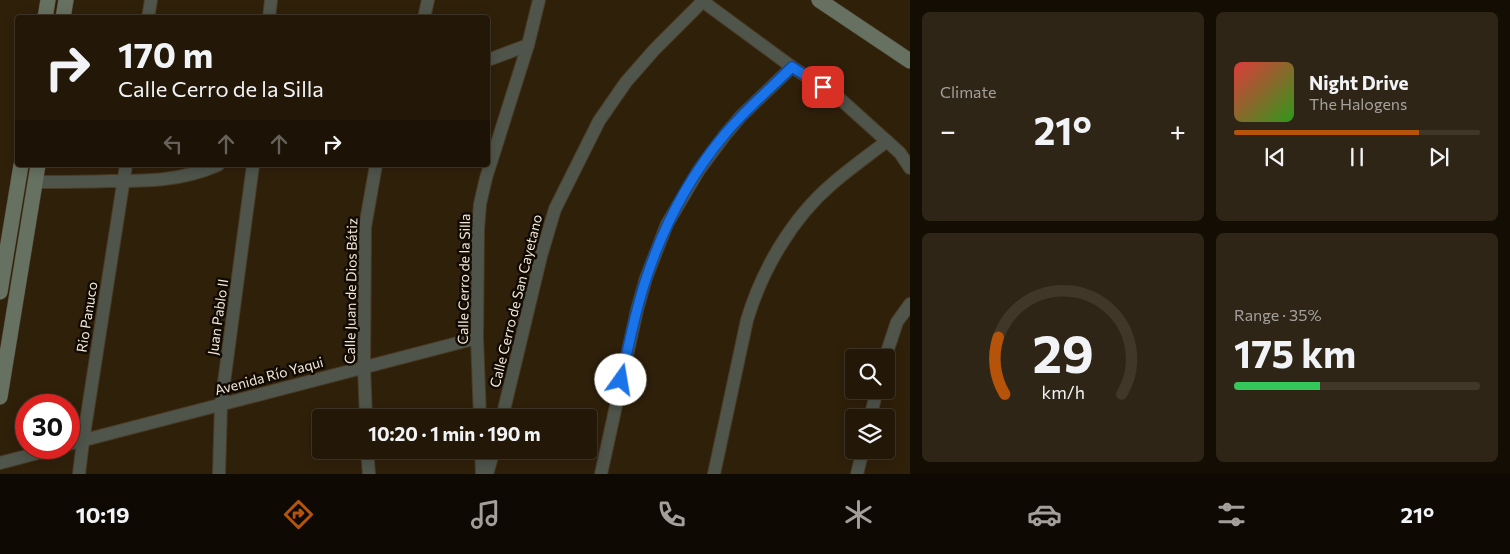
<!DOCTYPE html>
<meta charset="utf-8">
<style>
body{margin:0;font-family:Commissioner,sans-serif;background:#2f2516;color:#f1f3f6;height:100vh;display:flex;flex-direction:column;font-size:19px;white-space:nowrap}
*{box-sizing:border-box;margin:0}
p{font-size:16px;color:#a3a09c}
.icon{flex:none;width:28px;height:28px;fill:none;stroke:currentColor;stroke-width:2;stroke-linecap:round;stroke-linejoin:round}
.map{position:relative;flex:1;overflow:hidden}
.panel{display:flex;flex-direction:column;gap:12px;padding:12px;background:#130d04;width:600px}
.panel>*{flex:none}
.top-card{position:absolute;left:15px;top:15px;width:475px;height:152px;border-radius:5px;box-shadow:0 2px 12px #0003,0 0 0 1px #403729;background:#231808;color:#f1f3f6;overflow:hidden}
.fabs{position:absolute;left:845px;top:349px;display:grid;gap:10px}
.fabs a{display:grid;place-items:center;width:50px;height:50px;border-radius:5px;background:#231808;box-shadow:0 2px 12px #0003,0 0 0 1px #403729;font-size:25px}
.speed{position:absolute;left:15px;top:394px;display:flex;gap:10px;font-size:25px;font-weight:700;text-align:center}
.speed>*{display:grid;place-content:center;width:65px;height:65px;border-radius:50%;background:#231808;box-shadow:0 2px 12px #0003,0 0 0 1px #403729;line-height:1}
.speed .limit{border:8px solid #d22;background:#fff;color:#111}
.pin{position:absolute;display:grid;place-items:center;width:42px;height:42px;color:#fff;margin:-21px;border-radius:10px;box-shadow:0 2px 8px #0006}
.me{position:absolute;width:55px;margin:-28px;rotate:13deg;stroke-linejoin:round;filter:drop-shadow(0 0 4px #0008)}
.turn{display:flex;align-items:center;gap:18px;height:105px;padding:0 20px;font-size:22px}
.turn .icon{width:65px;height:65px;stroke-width:2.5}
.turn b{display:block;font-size:35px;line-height:42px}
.lanes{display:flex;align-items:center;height:48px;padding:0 20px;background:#0003;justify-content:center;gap:25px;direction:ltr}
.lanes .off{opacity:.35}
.big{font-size:38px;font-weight:700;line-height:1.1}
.panel .widget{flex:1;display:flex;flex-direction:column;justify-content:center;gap:8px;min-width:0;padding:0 18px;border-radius:8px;background:#2f2516}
.panel .dial{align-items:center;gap:0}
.dial svg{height:130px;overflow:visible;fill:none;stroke:#403729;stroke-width:7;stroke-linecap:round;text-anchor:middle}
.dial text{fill:#f1f3f6;stroke:none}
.song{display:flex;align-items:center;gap:15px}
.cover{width:60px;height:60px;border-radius:8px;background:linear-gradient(135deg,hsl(0 70% 55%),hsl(110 70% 35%))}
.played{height:5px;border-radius:2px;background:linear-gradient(90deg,#b45309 75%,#403729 75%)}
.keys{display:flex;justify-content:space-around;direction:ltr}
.heat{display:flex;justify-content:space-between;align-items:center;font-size:28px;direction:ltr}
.charge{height:8px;border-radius:4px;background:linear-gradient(90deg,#34c759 35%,#403729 0)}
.panel .tiles{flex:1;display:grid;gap:12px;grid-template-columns:repeat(2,1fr)}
.trip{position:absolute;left:312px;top:409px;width:285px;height:50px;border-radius:5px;background:#231808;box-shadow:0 2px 12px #0003,0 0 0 1px #403729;font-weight:700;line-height:50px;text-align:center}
.menu{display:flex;height:80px;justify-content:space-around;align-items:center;background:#0e0a03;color:#a3a09c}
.menu .icon{width:35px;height:35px}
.menu .active{color:#b45309}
.menu b{font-size:22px;color:#f1f3f6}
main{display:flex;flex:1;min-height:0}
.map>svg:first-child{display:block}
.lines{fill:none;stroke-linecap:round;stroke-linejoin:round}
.street-casing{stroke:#4a3c27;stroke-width:14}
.secondary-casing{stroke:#4a3c27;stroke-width:16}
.street{stroke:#4f554b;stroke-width:12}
.secondary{stroke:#677161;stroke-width:15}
.route-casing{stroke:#114b97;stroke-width:12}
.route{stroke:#1a73e8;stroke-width:9}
.labels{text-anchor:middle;stroke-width:5;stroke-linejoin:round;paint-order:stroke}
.street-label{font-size:14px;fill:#f3e9dc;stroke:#120b04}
</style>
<main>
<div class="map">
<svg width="910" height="474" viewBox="0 0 910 474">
<rect width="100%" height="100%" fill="#2f200a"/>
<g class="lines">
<defs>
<g id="street">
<path d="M701,0L792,67L839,98L900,153L910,168"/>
<path d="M148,18L151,0"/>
<path d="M269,18L271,0"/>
<path d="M424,18L428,0"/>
<path d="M488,60L528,45"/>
<path d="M35,182C60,182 84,182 109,181C148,181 181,181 218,165"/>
<path d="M885,358L897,322L910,304"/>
<path d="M366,418L364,367L365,227L376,165"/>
<path d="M480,418L477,338L478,229L480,204L486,178L528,45L539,0"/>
<path d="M502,418L541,256L555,209L599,121L626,82L655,49L703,1"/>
<path d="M870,418L877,390"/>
<path d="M69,444L477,338"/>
<path d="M367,450L369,474"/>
<path d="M481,450L482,474"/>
<path d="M0,463L57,448"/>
<path d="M79,474L83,441L126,165"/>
<path d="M219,474L221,405L253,165"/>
<path d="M487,474L494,450"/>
<path d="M601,474L637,310L646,278L667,224L699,170L725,135L741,116L792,67"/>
<path d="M714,474L747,320C762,270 792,218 832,184C849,169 869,155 887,141"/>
<path d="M857,474L863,450"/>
</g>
<g id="secondary">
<path d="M819,0L910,61"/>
<path d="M45,18L48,0"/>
<path d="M63,18L66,0"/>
<path d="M0,292L21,165"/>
<path d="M0,397L38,165"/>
</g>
</defs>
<use href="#street" class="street-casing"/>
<use href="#secondary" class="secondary-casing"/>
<use href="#street" class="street"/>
<use href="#secondary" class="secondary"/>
</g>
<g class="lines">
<defs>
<path id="route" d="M621,380C629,345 635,310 647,276C664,225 690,176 725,134C745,110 770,89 792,67L823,87"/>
</defs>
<use href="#route" class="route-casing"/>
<use href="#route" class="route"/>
</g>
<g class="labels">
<g class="street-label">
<text transform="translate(464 279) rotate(-89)" y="5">Calle Cerro de la Silla</text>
<text transform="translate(351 291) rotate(-89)" y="5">Calle Juan de Dios Bátiz</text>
<text transform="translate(516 301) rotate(-76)" y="5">Calle Cerro de San Cayetano</text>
<text transform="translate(87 317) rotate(-81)" y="5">Rio Panuco</text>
<text transform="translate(218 317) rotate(-82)" y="5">Juan Pablo II</text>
<text transform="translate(269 376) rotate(-15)" y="5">Avenida Río Yaqui</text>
</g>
</g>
</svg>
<div class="fabs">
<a><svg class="icon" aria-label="search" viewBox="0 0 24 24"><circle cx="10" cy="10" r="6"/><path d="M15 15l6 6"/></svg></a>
<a><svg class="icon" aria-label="layers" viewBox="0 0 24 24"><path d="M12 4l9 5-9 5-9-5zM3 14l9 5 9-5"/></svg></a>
</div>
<div class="speed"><div class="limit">30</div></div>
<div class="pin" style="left:823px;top:87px;background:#d93025"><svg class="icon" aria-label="arrive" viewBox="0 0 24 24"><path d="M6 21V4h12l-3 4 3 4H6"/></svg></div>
<svg class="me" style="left:621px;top:380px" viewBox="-20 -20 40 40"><circle r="19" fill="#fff"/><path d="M0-13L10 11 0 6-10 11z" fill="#1a73e8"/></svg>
<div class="trip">10:20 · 1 min · 190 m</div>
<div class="top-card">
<div class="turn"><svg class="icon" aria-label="right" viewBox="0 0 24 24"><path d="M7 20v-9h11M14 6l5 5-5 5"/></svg><div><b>170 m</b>Calle Cerro de la Silla</div></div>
<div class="lanes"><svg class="icon off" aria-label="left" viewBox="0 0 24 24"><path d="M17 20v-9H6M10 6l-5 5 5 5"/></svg><svg class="icon off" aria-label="ahead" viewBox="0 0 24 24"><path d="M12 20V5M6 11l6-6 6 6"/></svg><svg class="icon off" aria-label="ahead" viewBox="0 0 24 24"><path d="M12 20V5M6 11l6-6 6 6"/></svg><svg class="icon" aria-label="right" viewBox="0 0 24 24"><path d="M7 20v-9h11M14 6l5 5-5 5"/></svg></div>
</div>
</div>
<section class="panel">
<div class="tiles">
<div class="widget"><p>Climate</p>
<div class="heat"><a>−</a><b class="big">21°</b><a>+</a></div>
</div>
<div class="widget">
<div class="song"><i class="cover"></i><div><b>Night Drive</b><p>The Halogens</p></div></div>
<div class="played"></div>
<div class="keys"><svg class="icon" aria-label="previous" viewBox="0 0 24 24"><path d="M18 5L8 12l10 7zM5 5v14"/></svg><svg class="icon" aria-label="pause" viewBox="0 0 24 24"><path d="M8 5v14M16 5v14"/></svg><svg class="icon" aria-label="next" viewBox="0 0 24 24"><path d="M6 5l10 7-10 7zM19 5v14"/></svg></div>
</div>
<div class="widget dial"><svg viewBox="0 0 100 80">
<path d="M14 69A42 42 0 1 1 86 69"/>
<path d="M14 69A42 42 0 0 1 10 34" stroke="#b45309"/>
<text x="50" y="56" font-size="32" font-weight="700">29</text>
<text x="50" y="72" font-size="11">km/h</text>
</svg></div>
<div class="widget"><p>Range · 35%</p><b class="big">175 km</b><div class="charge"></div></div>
</div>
</section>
</main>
<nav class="menu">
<b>10:19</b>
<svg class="icon active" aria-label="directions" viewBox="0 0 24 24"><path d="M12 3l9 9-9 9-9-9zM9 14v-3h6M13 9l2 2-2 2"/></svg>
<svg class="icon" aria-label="music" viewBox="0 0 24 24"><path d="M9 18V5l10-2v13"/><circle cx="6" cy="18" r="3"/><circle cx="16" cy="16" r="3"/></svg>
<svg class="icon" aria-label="phone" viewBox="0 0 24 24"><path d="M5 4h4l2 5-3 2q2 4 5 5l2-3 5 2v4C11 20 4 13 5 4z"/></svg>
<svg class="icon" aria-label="climate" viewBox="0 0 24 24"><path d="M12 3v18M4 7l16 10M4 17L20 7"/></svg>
<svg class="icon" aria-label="car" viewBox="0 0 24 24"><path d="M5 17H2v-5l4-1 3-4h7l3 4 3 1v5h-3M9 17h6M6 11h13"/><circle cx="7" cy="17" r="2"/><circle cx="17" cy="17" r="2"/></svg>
<svg class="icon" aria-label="filters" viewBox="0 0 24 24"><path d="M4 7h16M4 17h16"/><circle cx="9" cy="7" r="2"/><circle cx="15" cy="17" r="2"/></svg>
<b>21°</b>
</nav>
